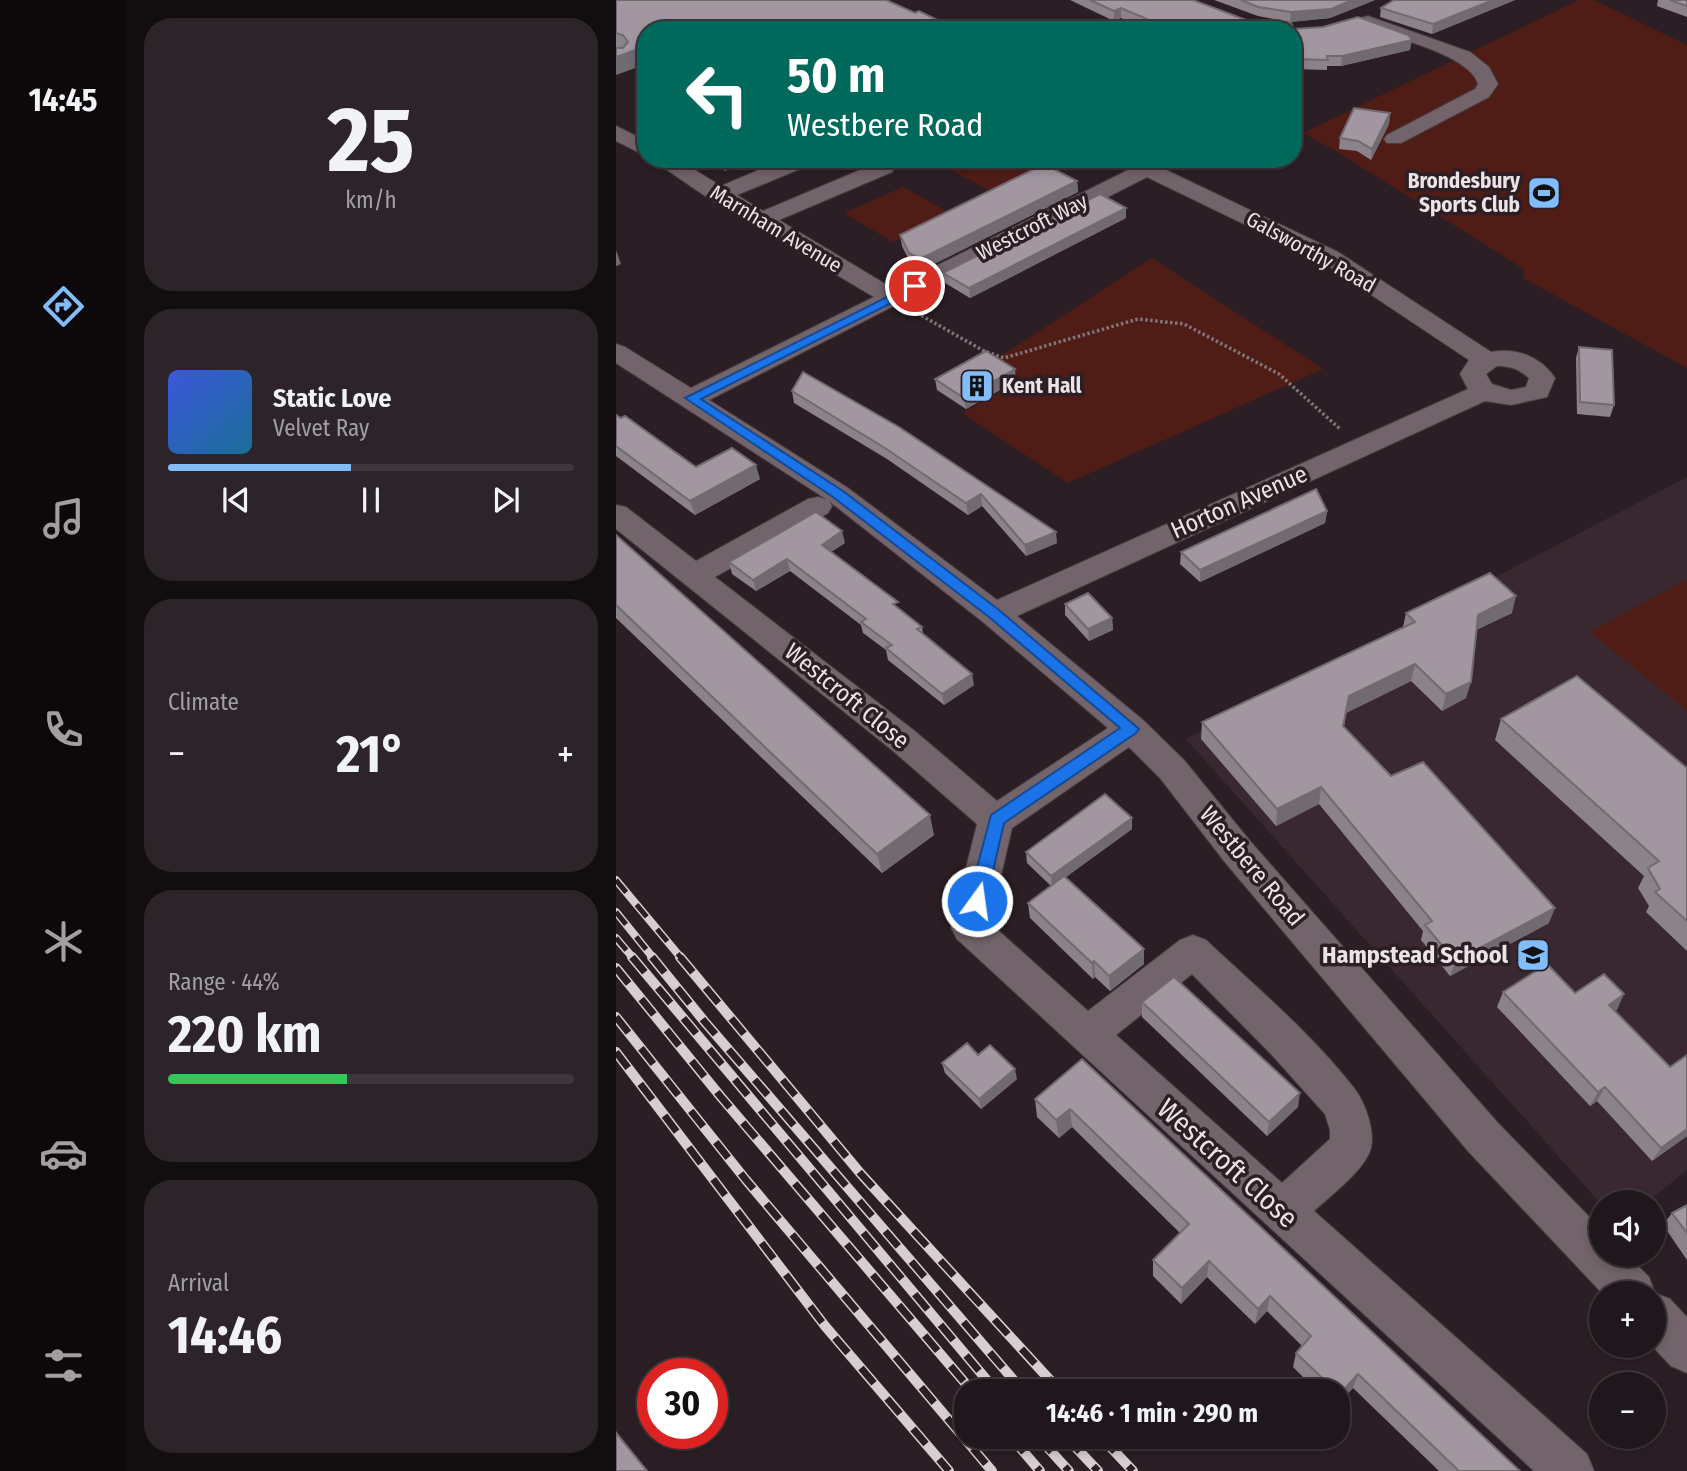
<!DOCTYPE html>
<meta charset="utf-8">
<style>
body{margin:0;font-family:"Fira Sans Condensed",sans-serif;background:#2d2429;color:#f1f3f6;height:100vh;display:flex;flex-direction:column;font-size:26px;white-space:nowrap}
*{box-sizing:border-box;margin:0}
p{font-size:23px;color:#a29fa3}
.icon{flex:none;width:38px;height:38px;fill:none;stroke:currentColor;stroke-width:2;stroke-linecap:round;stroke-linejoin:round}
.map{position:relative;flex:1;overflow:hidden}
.details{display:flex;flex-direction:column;gap:18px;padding:18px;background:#120d0f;width:490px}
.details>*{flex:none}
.hud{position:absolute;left:21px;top:21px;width:665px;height:147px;border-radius:28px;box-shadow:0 4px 10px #0003,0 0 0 2px #3d363b;background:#00695c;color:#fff;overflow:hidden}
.fabs{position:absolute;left:973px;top:1190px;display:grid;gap:14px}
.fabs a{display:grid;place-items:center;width:77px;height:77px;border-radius:50%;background:#20171c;box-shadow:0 4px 10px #0003,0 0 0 2px #3d363b;font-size:35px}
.speed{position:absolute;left:21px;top:1358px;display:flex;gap:14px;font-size:35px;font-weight:700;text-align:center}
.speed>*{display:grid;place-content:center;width:91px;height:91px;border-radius:50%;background:#20171c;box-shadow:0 4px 10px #0003,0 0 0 2px #3d363b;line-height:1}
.speed .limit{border:10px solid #d22;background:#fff;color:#111}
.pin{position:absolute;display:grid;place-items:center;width:60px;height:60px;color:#fff;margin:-30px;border:4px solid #fff;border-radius:50%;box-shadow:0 2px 7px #0007}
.me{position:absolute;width:77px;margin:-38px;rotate:14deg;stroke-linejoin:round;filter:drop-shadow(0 0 5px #0008)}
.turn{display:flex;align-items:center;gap:24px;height:147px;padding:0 35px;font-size:32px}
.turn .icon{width:91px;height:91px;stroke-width:2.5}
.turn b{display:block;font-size:49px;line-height:60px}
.big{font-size:52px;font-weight:700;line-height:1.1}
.details .widget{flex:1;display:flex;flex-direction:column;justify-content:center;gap:10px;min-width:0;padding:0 24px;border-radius:28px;background:#2d2429}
.details .dial{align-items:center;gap:0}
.dial b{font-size:91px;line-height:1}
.song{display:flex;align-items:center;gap:21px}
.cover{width:84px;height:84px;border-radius:10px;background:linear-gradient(135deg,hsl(230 70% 55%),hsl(200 70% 35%))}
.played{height:7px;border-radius:4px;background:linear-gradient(90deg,#82bcfa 45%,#3d363b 45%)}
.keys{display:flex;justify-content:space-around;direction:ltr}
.heat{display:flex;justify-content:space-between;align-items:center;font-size:38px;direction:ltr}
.charge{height:10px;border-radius:5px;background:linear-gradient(90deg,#34c759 44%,#3d363b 0)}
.trip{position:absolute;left:338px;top:1379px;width:396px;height:70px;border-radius:28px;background:#20171c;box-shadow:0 4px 10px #0003,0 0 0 2px #3d363b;font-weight:700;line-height:70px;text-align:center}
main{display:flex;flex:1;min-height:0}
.tabs{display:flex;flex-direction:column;width:126px;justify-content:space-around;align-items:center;background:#0d090b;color:#a29fa3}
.tabs .icon{width:49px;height:49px}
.tabs .on{color:#82bcfa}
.tabs b{font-size:32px;color:#f1f3f6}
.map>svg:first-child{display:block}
.built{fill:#392830}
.green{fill:#501c16}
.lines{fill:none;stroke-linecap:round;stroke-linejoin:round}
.minor-casing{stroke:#473d42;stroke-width:2}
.path{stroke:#81767b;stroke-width:3.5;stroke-dasharray:2.5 2.5;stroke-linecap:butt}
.minor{fill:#72646a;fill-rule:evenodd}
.rail-far1-casing{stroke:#d7ced1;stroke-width:8}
.rail-casing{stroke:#d7ced1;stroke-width:10}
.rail-far1{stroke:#2b1f25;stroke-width:5;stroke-dasharray:16;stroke-linecap:butt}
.rail{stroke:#2b1f25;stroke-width:7;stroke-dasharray:20;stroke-linecap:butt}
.wall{fill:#8b828a}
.shaded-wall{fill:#716a71}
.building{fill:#a297a1;stroke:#716a71;stroke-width:2}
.route{fill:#1a73e8;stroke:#114b97;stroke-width:2}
.labels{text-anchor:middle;stroke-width:7;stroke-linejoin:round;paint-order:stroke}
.far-poi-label{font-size:21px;font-weight:bold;fill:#ebe3e6;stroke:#2b1f25;text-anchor:end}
.far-street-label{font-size:21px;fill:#ebe3e6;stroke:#2b1f25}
.street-label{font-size:24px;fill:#ebe3e6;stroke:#2b1f25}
.poi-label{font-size:24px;font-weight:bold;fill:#ebe3e6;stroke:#2b1f25;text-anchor:end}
.near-street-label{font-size:28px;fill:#ebe3e6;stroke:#2b1f25}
</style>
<main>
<nav class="tabs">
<b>14:45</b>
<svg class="icon on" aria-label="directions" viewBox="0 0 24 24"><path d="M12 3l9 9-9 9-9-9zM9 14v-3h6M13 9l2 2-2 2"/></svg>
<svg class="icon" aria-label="music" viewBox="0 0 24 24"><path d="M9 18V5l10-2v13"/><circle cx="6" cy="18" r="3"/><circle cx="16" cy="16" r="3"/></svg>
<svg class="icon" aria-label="phone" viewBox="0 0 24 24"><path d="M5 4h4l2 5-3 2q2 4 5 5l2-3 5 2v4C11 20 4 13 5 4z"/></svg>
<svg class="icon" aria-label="climate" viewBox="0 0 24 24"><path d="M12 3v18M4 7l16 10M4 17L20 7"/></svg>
<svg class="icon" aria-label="car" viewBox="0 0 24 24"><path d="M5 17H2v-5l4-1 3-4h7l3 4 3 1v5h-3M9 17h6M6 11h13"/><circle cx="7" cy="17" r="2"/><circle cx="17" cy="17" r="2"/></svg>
<svg class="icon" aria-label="filters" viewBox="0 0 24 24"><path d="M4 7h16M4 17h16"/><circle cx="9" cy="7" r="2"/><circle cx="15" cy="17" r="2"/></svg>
</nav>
<section class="details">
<div class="widget dial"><b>25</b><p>km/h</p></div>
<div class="widget">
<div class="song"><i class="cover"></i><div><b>Static Love</b><p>Velvet Ray</p></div></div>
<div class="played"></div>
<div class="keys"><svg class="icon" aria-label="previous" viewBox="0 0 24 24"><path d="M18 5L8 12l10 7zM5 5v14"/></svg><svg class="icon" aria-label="pause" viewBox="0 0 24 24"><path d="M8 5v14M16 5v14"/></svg><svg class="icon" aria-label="next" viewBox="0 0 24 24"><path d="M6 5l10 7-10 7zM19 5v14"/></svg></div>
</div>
<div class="widget"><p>Climate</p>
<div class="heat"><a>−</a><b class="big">21°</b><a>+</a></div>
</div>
<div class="widget"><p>Range · 44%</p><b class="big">220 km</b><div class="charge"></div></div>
<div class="widget"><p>Arrival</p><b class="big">14:46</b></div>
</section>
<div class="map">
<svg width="1071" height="1471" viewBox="0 0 1071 1471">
<rect width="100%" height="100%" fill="#2b1f25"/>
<path class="built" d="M1071,477V1170L1031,1202L985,1204L570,739Z"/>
<g class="green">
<path d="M963,0H978L1071,45V368L907,278L908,269L718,150L687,133Z"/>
<path d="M313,159H405L424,169L377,192Z"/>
<path d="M287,187L336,214L277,242L228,213Z"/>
<path d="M536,258L707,369L452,483L346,413L406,380L379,360Z"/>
<path d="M1071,579V711L974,632Z"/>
</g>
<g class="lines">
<defs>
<g id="minor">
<path d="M752,16L854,52L873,67L882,84L873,97L785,143H771L768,139L771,135L859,89L862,84C855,55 773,36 745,26L743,22L745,18Z"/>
<path d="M0,126L30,141V156L0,141Z"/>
<path d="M35,159H61L105,186L169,159H198L196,164L121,195L147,211L251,167L242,159C254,159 270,156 279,167L276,172L163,220L276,288L514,169L504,165L502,159H527L722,252L875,352C900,347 925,357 939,378L931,397L895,405L869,401L401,616L527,720L568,760L634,841L882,1123L985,1229V1255H1011L1033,1277L1039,1293L1054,1299L1071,1317V1373L1055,1366L1036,1346L1038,1293H986L852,1151L608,861L544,778L513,747L396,828L374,923L472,1011L564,940L577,935L590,940C640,987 695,1033 738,1088C749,1102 759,1130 755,1148C750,1169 714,1196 698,1211L971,1454L978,1471H918L341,939L335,928L361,824L276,750L0,529V505L10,507L80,561L192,499L202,497L210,499L0,363V344L9,347L75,388L258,297L95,200ZM531,177L706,262L853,360L844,374L852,389L381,600L232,488L93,400ZM881,366C894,366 903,369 913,378L910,387L895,390L876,384L870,374ZM213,501L367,622L492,728L381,801L300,732L99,577L212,513L216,506ZM576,974L655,1054L709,1114L714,1130V1139L666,1183L500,1035Z"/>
</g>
</defs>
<use href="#minor" class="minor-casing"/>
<path class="path" d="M301,313L368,351L388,358L522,319L568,324L663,374L724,429"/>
<use href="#minor" class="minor"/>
<defs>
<g id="rail-far1">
<path d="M0,880L66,959"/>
<path d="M0,912L38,959"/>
<path d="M0,938L18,959"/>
</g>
<g id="rail">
<path d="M16,957L380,1391"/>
<path d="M36,957L88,1021L407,1391"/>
<path d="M64,957L245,1174L444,1391"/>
<path d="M0,968L105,1097L356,1391"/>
<path d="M0,1017L130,1180L376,1471"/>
<path d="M0,1052L209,1326L333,1471"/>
<path d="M395,1437L424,1471"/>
<path d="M422,1437L453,1471"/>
<path d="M450,1437L482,1471"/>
<path d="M485,1437L517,1471"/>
</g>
</defs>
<use href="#rail-far1" class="rail-far1-casing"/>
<use href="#rail" class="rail-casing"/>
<use href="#rail-far1" class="rail-far1"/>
<use href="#rail" class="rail"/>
</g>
<g class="wall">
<path d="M0,0L299,13L30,30L0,57Z"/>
<path d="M454,0H577L638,23L794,50L725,66H711V70L677,69V30H533L505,18L498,21Z"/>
<path d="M598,0H759L714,18L674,22L642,16Z"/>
<path d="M899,0L816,34L764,17L765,8Z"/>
<path d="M1042,0H1071V17L1041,6Z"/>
<path d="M774,113L773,124L755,160L741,151L723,149L724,138Z"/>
<path d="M89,159H159L144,166L134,160L109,171Z"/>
<path d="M279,159H306L290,165Z"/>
<path d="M461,181L462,192L306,270L295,264L286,246L284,235Z"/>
<path d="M510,218L354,298L329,283L327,273Z"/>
<path d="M963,347L998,405L994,417L961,414L960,358Z"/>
<path d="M187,372L441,543L410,556L366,506L352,515L271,459L178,403L176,391Z"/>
<path d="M319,379L400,381L350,409L321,390Z"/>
<path d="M0,415L80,467L144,479L79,515L0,456Z"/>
<path d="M711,511L709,523L584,582L564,564L565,552Z"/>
<path d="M0,535L318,835L266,873L0,618Z"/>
<path d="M229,543L215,552L283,609L306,627L307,634L358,685L328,705L272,660L270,650L247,633L245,625L174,571L140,591L116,574L113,562Z"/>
<path d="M449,604L496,618L497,630L473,641L449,615Z"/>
<path d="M790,613H896L860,630L850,698L826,711L795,681L730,713L728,727L775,776L933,923L834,976L805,940L807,931L703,804L660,826L585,739L586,722L787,627Z"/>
<path d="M885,719L1071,768V951L1030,912L1033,906L1022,888L1028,876L879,740Z"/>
<path d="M516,818V829L450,877L528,949V964L494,991L479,977L477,979L414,918L412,903L435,886L411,863L410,852Z"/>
<path d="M887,992L959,993L1001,1010L999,1011L1054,1067L1071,1055V1136L1036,1161L981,1101L974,1106L881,1007Z"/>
<path d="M526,1002L682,1107L651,1136L526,1017Z"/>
<path d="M362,1055L401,1079L365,1109L329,1073L326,1063Z"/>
<path d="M466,1059L904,1471H823L737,1388L721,1405V1391H701L677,1367L680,1353L686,1346L651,1311L639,1324L591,1277L565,1304L537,1276V1260L564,1233L456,1127L443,1138L421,1117L419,1099Z"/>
<path d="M1071,1205V1260L1047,1225L1056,1213Z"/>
</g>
<g class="shaded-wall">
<path d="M736,0H759L714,18L674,22L675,12Z"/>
<path d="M877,0H899L816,34L817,24Z"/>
<path d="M505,8V18L498,21V11Z"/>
<path d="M796,40L794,50L725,66L726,56Z"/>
<path d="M30,46V64L0,75V57Z"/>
<path d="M774,113L773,124L755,160L756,149Z"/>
<path d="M106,159H133L134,160L109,171Z"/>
<path d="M142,159H159L144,166Z"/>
<path d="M289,159H306L290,165Z"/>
<path d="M461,181L462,192L306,270L304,259Z"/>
<path d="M510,208V218L354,298L353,288Z"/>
<path d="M0,250L5,264L0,266Z"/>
<path d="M399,369L400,381L350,409L348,398Z"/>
<path d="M140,465L144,479L79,515L74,501Z"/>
<path d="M365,494L366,506L352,515L350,503Z"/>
<path d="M711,511L709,523L584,582V570Z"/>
<path d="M226,531L229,543L208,556L206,545Z"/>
<path d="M440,532L441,543L410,556L409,545Z"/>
<path d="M171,559L174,571L140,591L137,580Z"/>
<path d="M900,596L896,613L858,631L862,615Z"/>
<path d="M496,618L497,630L473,641L472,629Z"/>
<path d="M799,664L795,681L730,713L733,696Z"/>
<path d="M356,674L358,685L328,705L326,694Z"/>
<path d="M855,682L850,698L826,711L830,694Z"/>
<path d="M705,787L703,804L660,826L661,809Z"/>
<path d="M314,815L318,835L266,873L261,854Z"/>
<path d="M516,818V829L436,887L435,876Z"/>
<path d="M939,908L933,923L834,976L839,961Z"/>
<path d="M528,949V964L494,991L493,976Z"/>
<path d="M478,961L479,977L477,979L476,963Z"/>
<path d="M1008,994L1001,1010L986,1020L993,1005Z"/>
<path d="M399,1069L401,1079L365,1109L363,1099Z"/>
<path d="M989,1087L981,1101L974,1106L982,1092Z"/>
<path d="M684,1093L682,1107L651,1136L653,1122Z"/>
<path d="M454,1109L456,1127L443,1138L440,1120Z"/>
<path d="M1071,1129V1136L1036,1161L1045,1148Z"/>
<path d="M593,1261L591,1277L565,1304L566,1288Z"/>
<path d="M654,1296L651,1311L639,1324L642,1309Z"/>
<path d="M742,1374L737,1388L721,1405L723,1395Z"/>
<path d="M0,1431L32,1471H31L0,1433Z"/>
</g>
<g class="building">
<path d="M0,0H270L299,13L303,11L342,30H30V46L0,57V48H7L12,42L7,35L0,33Z"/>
<path d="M474,0H577L638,23H675L678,29L707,27L742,17L792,35L796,40L726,56H711L712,60L677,59V30H557L505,8L498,11Z"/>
<path d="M625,0H736L715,9L675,12L642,7Z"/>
<path d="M778,0H877L817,24L765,8Z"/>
<path d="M1054,0H1071V6Z"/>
<path d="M30,94V111L27,109L28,95Z"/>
<path d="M738,108L774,113L756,149L742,141L724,138Z"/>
<path d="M428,164L461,181L304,259L293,253L284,235Z"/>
<path d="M484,194L510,208L353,288L327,273Z"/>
<path d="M963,347L996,350L998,405L964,402Z"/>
<path d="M370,351L399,369L348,398L319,379Z"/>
<path d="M187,372L283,427L440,532L409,545L365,494L350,503L269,448L176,391Z"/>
<path d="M0,415L5,418L9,416L80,467L116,448L140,465L74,501L0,446Z"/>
<path d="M700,489L711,511L584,570L565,552Z"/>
<path d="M200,512L226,531L206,545L282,602L277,604L306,627L301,629L356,674L326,694L270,648L276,645L245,622L250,619L171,559L137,580L113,562Z"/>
<path d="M0,535L314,815L261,854L0,605Z"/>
<path d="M874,573L900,596L862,615L855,682L830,694L799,664L733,696L727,726L775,776L807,762L939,908L839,961L809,925L816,921L705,787L661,809L586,722L799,622L790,613Z"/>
<path d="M472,593L496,618L472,629L449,604Z"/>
<path d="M961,676L1071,768V921L1039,892L1044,889L1032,868L1043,861L885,719Z"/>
<path d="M489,794L516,818L435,876L410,852Z"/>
<path d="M448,876L528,949L493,976L478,961L476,963L412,903Z"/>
<path d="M931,964L959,993L988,974L1008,994L993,1005L1054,1067L1071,1055V1129L1045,1148L989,1087L982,1092L887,992Z"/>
<path d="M558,977L684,1093L653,1122L526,1002Z"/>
<path d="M351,1043L362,1055L374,1045L399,1069L363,1099L326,1063Z"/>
<path d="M466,1059L904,1471H843L742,1374L723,1395L721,1391H720L680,1353L695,1336L654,1296L642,1309L593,1261L566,1288L537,1260L573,1224L454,1109L440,1120L419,1099Z"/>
<path d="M1071,1205V1233L1056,1213Z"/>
<path d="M0,1433L31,1471H0Z"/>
</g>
<path class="route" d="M299,283L305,286L303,289L85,399L227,491L383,610L523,729L520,733L388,823L370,901L367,906L361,908L355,906L352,901L375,815L504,728L373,617L217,497L69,398Z"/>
<defs>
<symbol id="stadium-square" viewBox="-11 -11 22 22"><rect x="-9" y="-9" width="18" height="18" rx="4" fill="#82bcfa" stroke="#2b1f25"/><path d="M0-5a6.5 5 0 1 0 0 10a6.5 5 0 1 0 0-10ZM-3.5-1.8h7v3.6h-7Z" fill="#111"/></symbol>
<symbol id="building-square" viewBox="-11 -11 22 22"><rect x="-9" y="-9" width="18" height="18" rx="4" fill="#82bcfa" stroke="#2b1f25"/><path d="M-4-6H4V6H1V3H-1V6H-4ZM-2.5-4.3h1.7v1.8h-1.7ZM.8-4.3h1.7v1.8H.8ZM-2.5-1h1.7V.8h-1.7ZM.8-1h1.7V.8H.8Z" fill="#111"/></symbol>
<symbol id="school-square" viewBox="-11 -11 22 22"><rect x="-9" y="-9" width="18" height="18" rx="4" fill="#82bcfa" stroke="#2b1f25"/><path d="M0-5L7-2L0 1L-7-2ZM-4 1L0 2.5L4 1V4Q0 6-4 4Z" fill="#111"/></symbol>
</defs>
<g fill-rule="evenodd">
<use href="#stadium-square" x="909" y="174" width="38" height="38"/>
<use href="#building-square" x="342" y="367" width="38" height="38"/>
<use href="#school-square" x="898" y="936" width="38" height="38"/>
</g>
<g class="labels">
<g class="far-poi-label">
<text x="904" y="188">Brondesbury<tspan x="904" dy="24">Sports Club</tspan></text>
<text x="386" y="393" text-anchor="start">Kent Hall</text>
</g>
<g class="far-street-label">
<text transform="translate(416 227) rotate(-27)" y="7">Westcroft Way</text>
<text transform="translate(160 229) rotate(31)" y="7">Marnham Avenue</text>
<text transform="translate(695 252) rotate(29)" y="7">Galsworthy Road</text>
</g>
<g class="street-label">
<text transform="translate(623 502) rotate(-24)" y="8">Horton Avenue</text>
<text transform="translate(231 696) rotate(39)" y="8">Westcroft Close</text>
<text transform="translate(636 866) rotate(50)" y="8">Westbere Road</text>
</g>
<g class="poi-label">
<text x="892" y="963">Hampstead School</text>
</g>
<g class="near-street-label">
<text transform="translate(612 1163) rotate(42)" y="10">Westcroft Close</text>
</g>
</g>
</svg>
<div class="fabs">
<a><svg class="icon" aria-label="sound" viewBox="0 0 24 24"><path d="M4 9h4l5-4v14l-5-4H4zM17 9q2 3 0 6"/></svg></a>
<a>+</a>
<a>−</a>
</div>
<div class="speed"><div class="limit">30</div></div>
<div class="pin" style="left:299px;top:286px;background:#d93025"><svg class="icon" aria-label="arrive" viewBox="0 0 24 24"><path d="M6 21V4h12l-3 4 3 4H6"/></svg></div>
<svg class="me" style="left:361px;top:901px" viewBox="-20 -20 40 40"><circle r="17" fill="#1a73e8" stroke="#fff" stroke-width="3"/><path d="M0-11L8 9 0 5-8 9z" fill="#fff"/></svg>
<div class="trip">14:46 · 1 min · 290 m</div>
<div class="hud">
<div class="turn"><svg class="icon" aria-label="left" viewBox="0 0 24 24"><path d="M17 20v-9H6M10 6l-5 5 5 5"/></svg><div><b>50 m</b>Westbere Road</div></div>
</div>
</div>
</main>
